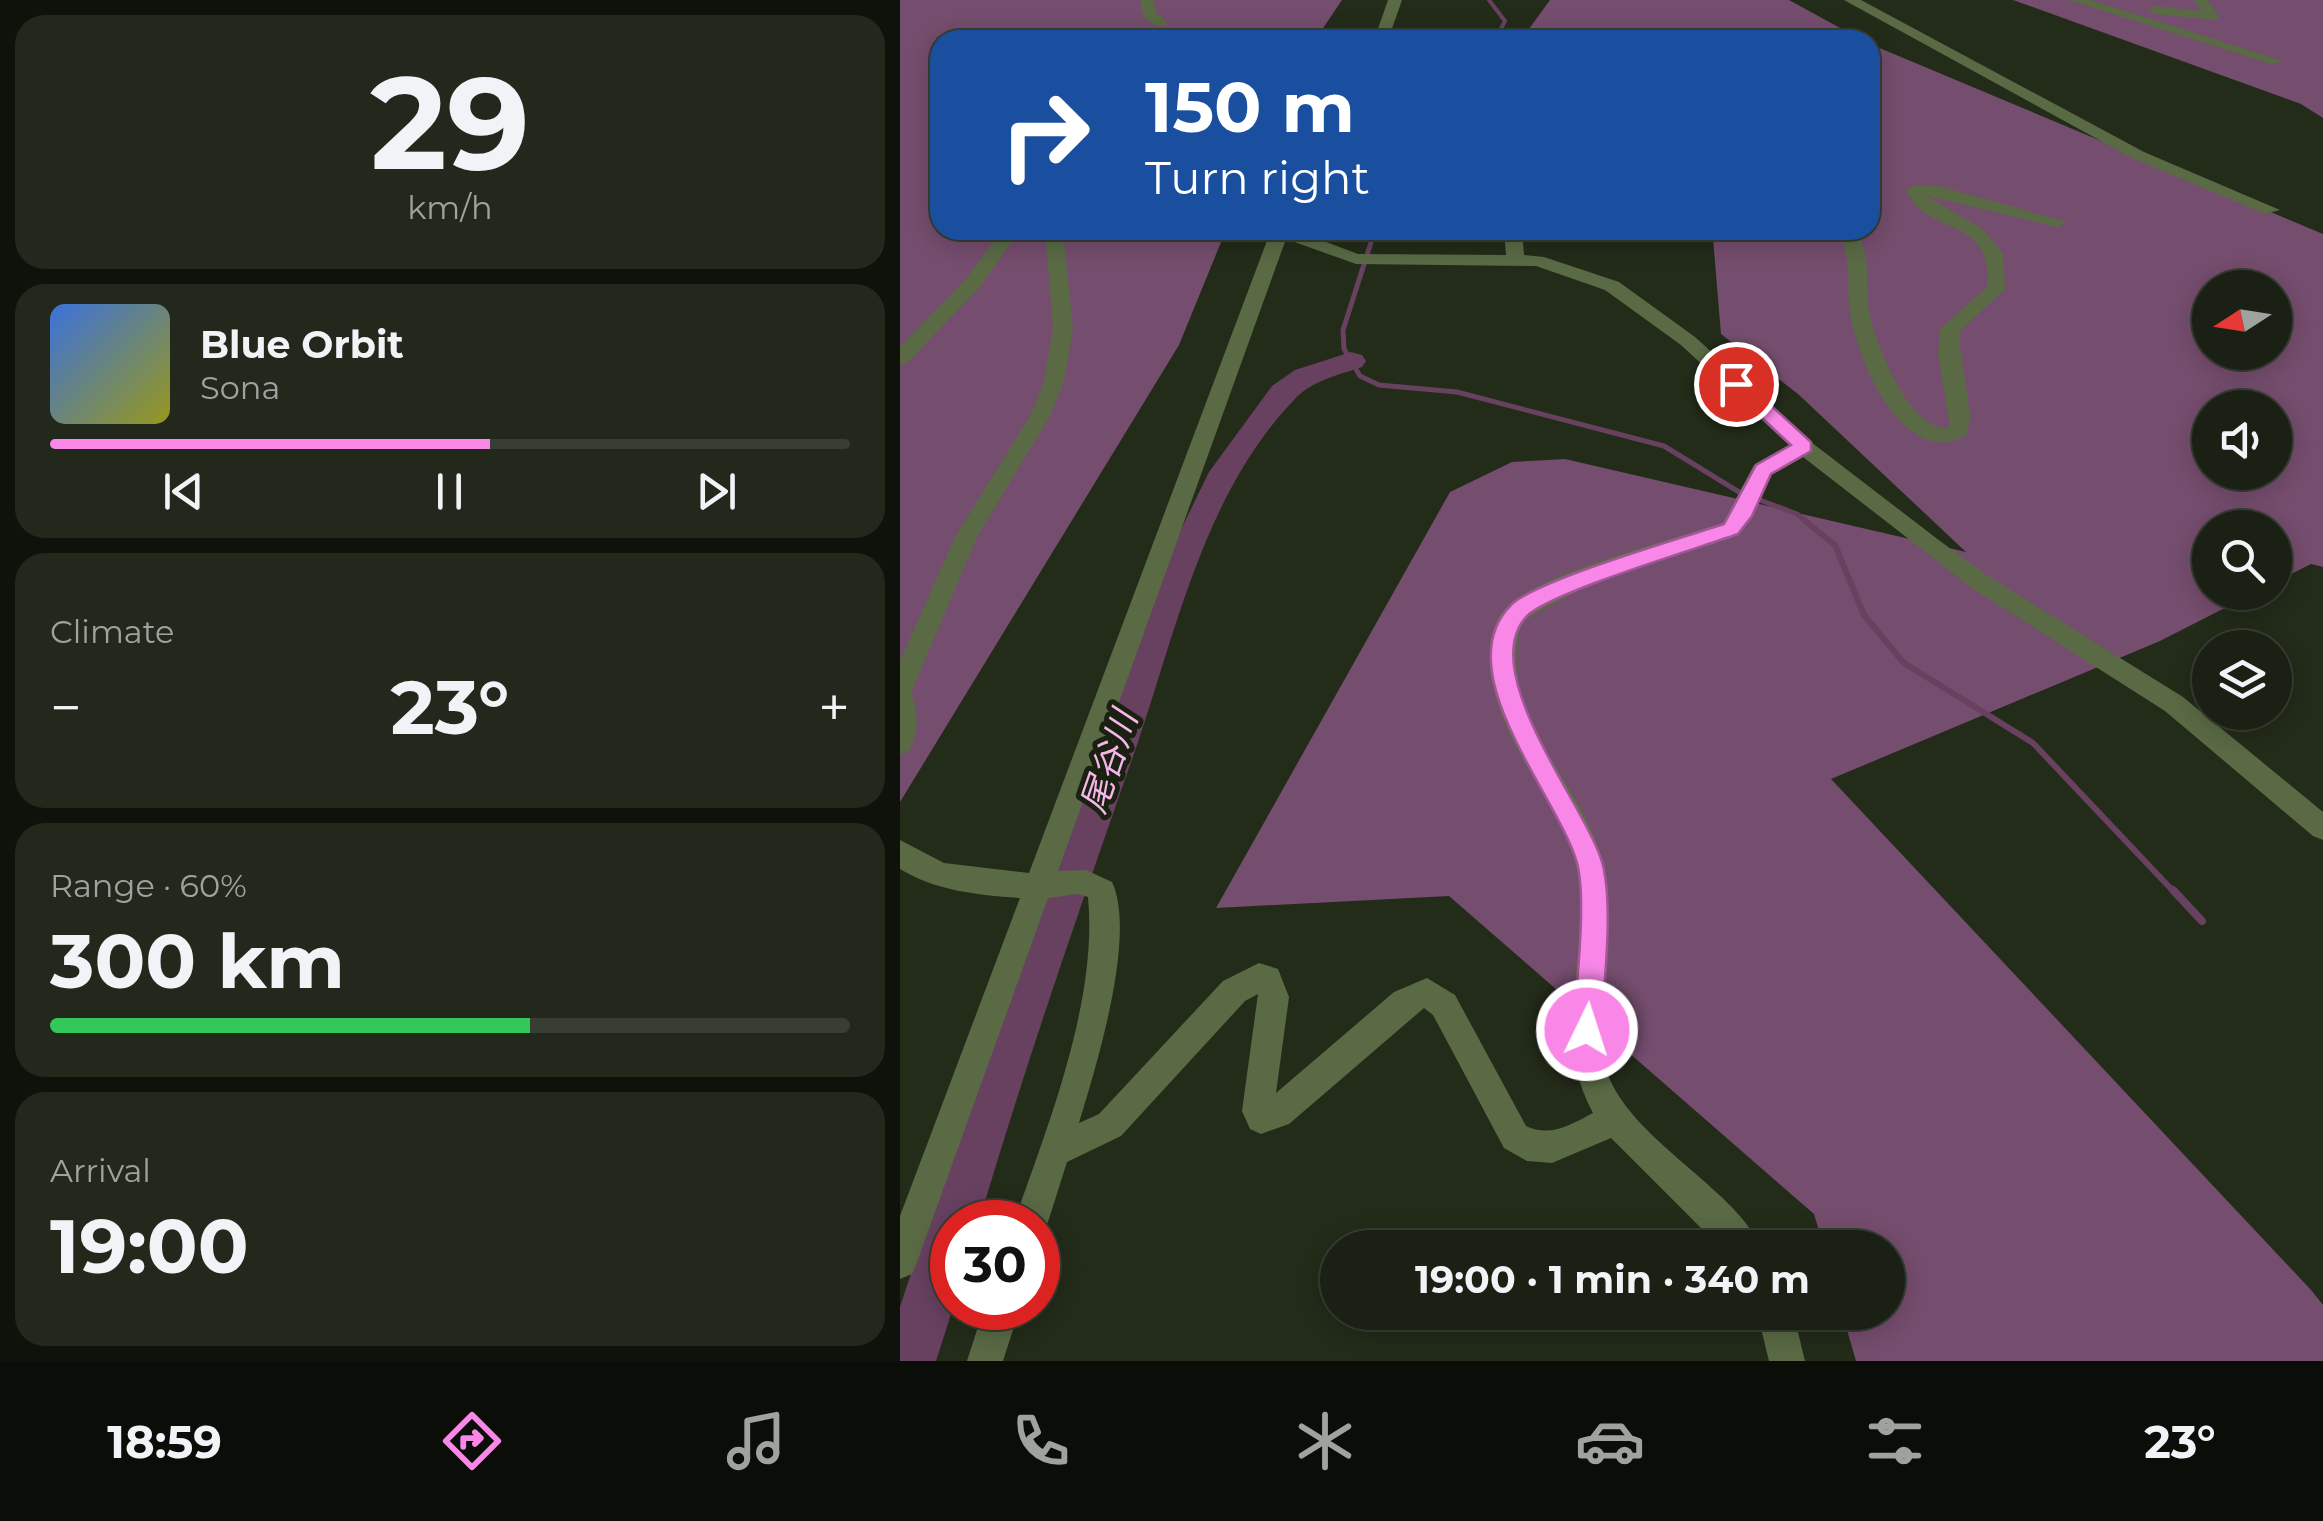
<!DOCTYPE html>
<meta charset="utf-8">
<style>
body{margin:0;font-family:Montserrat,"Noto Sans JP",sans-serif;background:#23281c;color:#f1f3f6;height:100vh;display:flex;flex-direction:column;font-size:38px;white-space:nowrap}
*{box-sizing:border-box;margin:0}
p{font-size:32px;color:#9fa3a0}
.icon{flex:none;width:55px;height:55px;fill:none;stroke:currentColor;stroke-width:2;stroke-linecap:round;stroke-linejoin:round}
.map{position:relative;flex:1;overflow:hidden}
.panel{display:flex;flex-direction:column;gap:15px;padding:15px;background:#0e120a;width:900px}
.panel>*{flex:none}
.hud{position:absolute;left:30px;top:30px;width:950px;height:210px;border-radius:30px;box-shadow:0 5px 25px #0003,0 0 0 2px #383e33;background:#1a4fa0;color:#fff;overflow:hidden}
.needle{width:65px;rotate:258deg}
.fabs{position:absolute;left:1292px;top:270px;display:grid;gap:20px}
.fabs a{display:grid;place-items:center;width:100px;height:100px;border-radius:50%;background:#1a2013;box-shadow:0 5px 25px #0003,0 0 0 2px #383e33;font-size:50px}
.speed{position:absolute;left:30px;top:1200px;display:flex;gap:20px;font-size:50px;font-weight:700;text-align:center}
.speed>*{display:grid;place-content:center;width:130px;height:130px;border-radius:50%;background:#1a2013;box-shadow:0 5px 25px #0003,0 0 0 2px #383e33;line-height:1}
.speed .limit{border:15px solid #d22;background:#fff;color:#111}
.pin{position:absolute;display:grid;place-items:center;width:85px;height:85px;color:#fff;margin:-42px;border:5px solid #fff;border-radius:50%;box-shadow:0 2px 10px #0007}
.me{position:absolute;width:110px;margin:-55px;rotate:4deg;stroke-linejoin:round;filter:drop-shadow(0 0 8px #0008)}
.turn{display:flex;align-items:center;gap:35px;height:210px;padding:0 50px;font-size:45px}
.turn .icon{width:130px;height:130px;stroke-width:2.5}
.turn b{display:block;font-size:70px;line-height:85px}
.big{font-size:75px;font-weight:700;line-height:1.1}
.panel .tile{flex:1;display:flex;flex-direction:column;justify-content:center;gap:15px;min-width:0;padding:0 35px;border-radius:30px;background:#23281c}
.panel .dial{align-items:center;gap:0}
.dial b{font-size:130px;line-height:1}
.song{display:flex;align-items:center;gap:30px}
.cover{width:120px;height:120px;border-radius:15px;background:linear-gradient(135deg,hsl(220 70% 55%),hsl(60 70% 35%))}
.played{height:10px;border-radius:5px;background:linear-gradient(90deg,#f987e8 55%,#383e33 55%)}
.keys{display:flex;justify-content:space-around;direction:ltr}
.heat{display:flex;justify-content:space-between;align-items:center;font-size:55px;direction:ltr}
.charge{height:15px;border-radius:8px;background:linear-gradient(90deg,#34c759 60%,#383e33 0)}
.trip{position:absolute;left:420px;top:1230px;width:585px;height:100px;border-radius:50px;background:#1a2013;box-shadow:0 5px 25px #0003,0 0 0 2px #383e33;font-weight:700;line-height:100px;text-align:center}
.tabs{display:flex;height:160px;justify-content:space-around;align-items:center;background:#0a0d08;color:#9fa3a0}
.tabs .icon{width:70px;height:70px}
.tabs .selected{color:#f987e8}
.tabs b{font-size:45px;color:#f1f3f6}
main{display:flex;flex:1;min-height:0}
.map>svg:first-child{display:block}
.forest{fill:#754d6e;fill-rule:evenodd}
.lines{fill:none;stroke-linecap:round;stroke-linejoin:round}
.stream-far3{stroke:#684161;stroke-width:4}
.stream-far2{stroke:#684161;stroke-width:5}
.stream-far1{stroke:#684161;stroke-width:6}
.stream{stroke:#684161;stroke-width:8}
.river{fill:#684161;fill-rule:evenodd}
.minor{fill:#5a6a45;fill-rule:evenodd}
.route{fill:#f987e8;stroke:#a25897;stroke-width:2.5}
.labels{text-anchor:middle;stroke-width:10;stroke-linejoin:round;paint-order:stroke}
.water-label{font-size:35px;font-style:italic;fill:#f7b6eb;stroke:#1a2110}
</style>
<main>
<section class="panel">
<div class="tile dial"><b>29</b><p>km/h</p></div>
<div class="tile">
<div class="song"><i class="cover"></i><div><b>Blue Orbit</b><p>Sona</p></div></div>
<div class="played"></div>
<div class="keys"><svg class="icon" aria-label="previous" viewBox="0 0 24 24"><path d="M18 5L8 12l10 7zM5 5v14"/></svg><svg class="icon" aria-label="pause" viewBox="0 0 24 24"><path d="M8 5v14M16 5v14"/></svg><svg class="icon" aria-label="next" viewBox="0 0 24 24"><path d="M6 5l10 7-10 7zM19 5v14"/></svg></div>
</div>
<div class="tile"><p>Climate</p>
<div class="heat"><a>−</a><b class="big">23°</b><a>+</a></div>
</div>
<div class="tile"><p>Range · 60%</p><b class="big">300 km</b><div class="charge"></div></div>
<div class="tile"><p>Arrival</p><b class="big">19:00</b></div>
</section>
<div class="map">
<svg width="1423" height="1361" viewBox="0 0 1423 1361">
<rect width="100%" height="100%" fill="#232b19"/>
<g class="forest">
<path d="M0,0H442L415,40H40V230H326L279,345L0,802Z"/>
<path d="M650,0H889L962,40H621Z"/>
<path d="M1113,0H1423V118L1401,104Z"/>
<path d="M970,44L1423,234V567L1411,564L1375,582V528H1310V592L1354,593L1260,641L931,779L1412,1291L1423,1305V1361H956L942,1313L988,1312V1248L924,1247L914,1214L549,896L316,908L550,492L612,462L665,459L1066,552L898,394L821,334L813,238L805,230H970ZM1310,288H1375V352H1310ZM1310,408H1375V472H1310Z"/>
</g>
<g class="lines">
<path class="stream-far3" d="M589,0L605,21L595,40"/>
<path class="stream-far2" d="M475,230L443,330L444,349L460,376L479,385L557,392L764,446L839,492L897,514L908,523"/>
<path class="stream-far1" d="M905,521L935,545L964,615L1004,663L1133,743L1275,893"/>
<path class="stream" d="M1273,890L1302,921"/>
<path class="river" d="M451,352L462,355L466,361L462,367C438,375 411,381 394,400C305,492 276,631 236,748C181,905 126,1062 79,1222H52L53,1308L36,1361H0V1307L67,1103L265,562L309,472L372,386L395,370Z"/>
<g class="minor">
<path d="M240,0H254L256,13L266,20V26H256L244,18Z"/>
<path d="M488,0H502L488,40H474Z"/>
<path d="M944,0H961L1244,152L1380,210L1365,214L1232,158Z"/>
<path d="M1169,0H1191L1383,61L1371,64Z"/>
<path d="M1294,0H1308L1319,17L1317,20L1255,14L1248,10L1255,6L1301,11Z"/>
<path d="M1015,185L1039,186L1167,222L1158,227L1026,196L1083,229L1103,254L1105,289L1060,331C1057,360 1078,415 1065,437C1056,439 1045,444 1035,442C988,431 960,360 951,319C944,287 956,257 935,230H954C975,256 963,290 971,320C978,349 1012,435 1050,427L1038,354L1040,329L1087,287C1093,214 1028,238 1006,190Z"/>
<path d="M102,230H120L79,288L7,363L0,365V347L65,280Z"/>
<path d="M145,230H163L173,328L164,382L150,416L77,537L11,693C19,712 19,733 9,751L0,755V661L55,537L130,416L144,382L153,328Z"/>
<path d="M371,230H394L458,254L606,255L604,230H622L624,255L644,257L719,282L795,337L911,442L1040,541L1088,576L1283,697L1423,812V840L1413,836L1265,711L1072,588L903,457L871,474L853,516L839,535L693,582L622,622C594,724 684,776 704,867C720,937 678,1020 713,1086C745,1147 838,1193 861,1248H821L711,1138L652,1163L627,1161L604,1148L533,1015L524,1008L389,1124L361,1134L350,1129L342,1111L358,994L345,1001L221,1136L167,1162L148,1222L138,1236V1222H114C148,1125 198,1001 188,897L178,894L148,898L17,1262L12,1274L0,1279V1216L120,898C78,895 36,891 0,869V840L44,863L129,873ZM386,239L456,264L636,266L705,290L781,345L890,446L854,465L823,523C778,538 622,576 600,615C577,656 596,706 615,745C635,785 667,822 676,867C694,953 647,1028 693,1113C672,1124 650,1138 626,1126L555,995L527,978L494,992L376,1093L389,997L378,969L359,963L323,981L199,1114L179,1123C196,1067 237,935 212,882L186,870L158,871Z"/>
<path d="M84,1308H120L103,1361H67Z"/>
<path d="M857,1312H893L905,1361H869Z"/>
</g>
</g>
<path class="route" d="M830,380H843L911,442V451L871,474L852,516L838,534C799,548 648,593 626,617C576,672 687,808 702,862C714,904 704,985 701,1030L697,1039L687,1043L677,1039L673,1030C676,989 687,900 677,863C659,798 545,670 611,605C636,580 782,538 824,524L856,465L891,445L830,388Z"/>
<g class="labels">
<g class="water-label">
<text transform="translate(209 762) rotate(-71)" y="12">尾谷川</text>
</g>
</g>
</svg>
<div class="fabs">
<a><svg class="needle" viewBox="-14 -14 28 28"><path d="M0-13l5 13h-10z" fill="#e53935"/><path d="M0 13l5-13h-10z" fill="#9fa3a0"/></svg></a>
<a><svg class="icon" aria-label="sound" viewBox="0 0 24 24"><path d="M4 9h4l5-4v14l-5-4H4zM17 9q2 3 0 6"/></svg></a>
<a><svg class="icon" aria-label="search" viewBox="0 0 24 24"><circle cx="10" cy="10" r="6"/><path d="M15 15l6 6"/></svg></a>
<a><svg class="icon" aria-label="layers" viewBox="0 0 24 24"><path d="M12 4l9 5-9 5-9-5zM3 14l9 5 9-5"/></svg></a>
</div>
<div class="speed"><div class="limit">30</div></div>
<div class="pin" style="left:836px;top:384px;background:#d93025"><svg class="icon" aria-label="arrive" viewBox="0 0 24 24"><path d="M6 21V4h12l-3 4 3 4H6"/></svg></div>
<svg class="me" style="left:687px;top:1030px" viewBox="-20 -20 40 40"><circle r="17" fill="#f987e8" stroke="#fff" stroke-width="3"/><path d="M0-11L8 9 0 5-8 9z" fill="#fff"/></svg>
<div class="trip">19:00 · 1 min · 340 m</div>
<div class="hud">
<div class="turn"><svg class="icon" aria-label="right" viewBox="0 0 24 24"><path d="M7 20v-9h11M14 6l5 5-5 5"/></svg><div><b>150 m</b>Turn right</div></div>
</div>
</div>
</main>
<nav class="tabs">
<b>18:59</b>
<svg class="icon selected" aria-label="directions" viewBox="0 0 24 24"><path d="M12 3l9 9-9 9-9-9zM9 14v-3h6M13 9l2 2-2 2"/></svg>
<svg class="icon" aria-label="music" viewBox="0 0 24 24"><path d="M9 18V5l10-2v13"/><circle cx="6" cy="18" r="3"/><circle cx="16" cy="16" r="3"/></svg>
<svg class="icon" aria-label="phone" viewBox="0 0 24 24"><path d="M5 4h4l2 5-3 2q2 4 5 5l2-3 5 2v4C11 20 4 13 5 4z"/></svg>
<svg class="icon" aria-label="climate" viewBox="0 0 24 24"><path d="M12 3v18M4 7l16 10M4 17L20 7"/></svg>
<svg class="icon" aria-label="car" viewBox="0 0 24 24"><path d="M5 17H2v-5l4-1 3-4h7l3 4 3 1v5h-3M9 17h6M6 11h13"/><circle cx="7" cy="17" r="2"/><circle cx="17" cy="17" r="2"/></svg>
<svg class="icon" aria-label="filters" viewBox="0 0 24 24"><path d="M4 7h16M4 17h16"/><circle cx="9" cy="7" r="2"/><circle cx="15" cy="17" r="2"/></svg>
<b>23°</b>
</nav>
